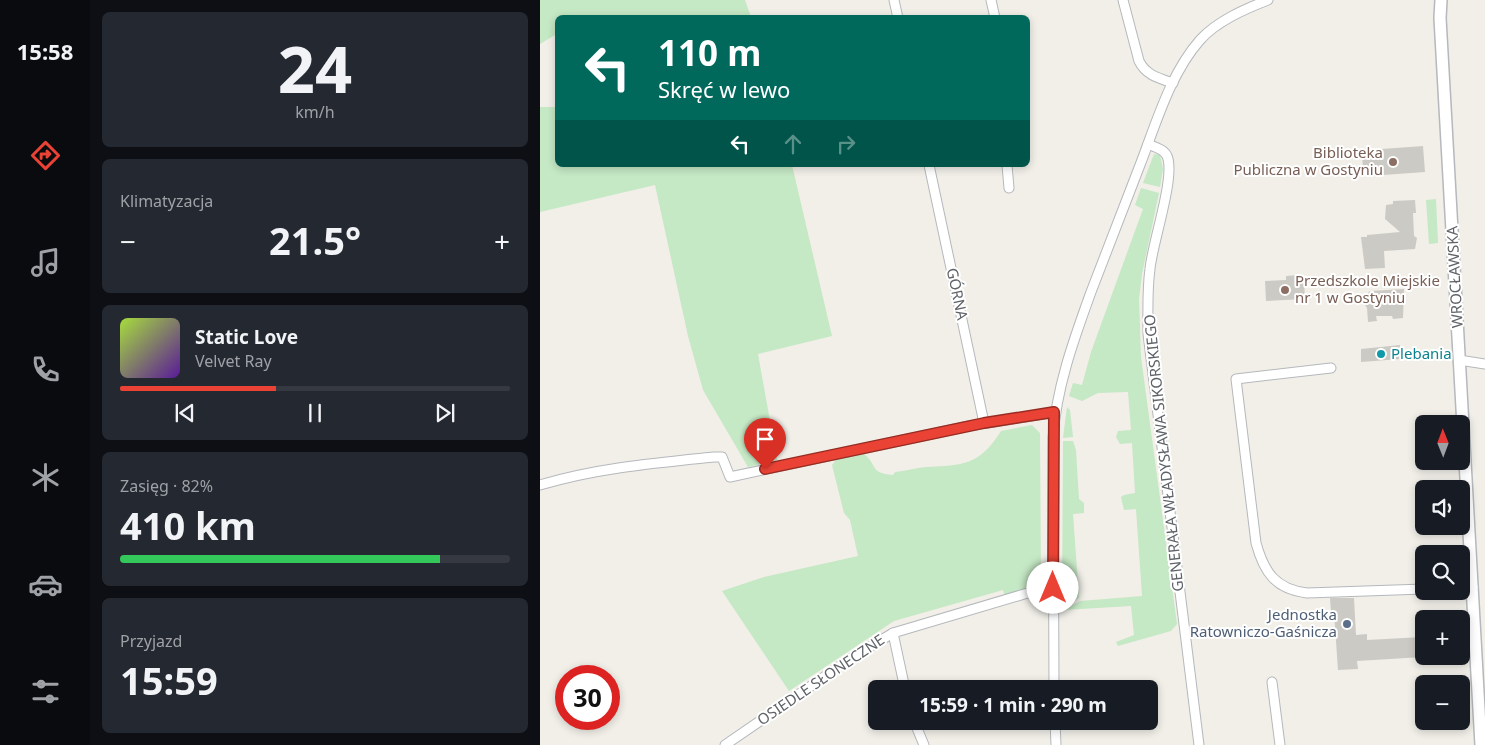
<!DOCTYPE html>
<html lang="pl">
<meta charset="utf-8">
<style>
body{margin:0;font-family:"Noto Sans",sans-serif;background:#242831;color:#f1f3f6;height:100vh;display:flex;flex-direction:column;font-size:19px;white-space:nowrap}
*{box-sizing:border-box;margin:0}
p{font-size:16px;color:#9ea1a6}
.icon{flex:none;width:28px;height:28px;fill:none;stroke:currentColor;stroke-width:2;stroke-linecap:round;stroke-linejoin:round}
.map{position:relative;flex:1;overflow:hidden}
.details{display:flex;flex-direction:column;gap:12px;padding:12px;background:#0d0f14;width:450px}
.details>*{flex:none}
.guide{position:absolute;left:15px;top:15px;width:475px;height:152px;border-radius:8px;box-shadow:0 2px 8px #0003;background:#00695c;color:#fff;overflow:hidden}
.needle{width:32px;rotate:359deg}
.controls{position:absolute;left:875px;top:415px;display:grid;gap:10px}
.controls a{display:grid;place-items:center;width:55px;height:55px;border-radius:8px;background:#171b24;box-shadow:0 2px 8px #0003;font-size:25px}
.speed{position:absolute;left:15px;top:665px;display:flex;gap:10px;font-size:25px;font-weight:700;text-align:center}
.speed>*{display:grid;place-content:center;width:65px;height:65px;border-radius:50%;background:#171b24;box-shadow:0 2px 8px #0003;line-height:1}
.speed .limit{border:8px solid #d22;background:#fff;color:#111}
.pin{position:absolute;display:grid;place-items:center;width:42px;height:42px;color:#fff;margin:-51px -21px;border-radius:50% 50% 50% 0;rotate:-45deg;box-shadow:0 0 5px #0007}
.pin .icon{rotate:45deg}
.me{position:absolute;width:55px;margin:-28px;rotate:0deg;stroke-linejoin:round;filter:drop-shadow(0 0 4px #0008)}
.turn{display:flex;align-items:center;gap:18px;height:105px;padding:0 20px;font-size:22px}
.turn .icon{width:65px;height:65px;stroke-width:2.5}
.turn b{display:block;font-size:35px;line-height:42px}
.lanes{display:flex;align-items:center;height:48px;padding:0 20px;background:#0003;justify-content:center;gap:25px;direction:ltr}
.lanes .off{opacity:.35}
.big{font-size:38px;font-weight:700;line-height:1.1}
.details .widget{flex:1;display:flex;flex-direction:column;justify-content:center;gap:8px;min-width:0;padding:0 18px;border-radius:8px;background:#242831}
.details .dial{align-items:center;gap:0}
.dial b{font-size:65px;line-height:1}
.song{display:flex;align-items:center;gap:15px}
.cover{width:60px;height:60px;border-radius:8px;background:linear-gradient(135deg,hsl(80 70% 55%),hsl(270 70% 35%))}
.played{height:5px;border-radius:2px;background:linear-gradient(90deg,#ea4335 40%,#363941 40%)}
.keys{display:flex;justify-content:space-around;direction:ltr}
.heat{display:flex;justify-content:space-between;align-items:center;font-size:28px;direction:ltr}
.charge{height:8px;border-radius:4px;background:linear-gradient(90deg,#34c759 82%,#363941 0)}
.trip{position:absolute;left:328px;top:680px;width:290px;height:50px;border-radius:8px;background:#171b24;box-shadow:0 2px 8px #0003;font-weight:700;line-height:50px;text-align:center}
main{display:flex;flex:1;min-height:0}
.menu{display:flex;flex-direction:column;width:90px;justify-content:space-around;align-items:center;background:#090b0e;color:#9ea1a6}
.menu .icon{width:35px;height:35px}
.menu .on{color:#ea4335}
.menu b{font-size:22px;color:#f1f3f6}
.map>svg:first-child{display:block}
.green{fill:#c5e8c5}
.building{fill:#cccac5}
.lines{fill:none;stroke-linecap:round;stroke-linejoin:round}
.minor-casing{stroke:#b5b8bc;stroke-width:11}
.tertiary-casing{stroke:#b5b8bc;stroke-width:14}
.minor{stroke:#fff;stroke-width:9}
.tertiary{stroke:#fff;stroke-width:11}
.route-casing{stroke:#982c22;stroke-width:12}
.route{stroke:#ea4335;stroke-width:9}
.education-dot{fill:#8d6e63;stroke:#fff;stroke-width:2}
.culture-dot{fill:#0f9aa8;stroke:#fff;stroke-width:2}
.service-dot{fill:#5c6f8a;stroke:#fff;stroke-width:2}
.labels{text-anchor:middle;stroke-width:4;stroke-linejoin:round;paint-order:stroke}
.education-label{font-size:15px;fill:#785e54;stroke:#fff;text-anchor:end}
.street-label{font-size:15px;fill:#5f6368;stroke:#fff}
.culture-label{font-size:15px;fill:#0d838f;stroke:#fff;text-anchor:start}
.service-label{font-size:15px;fill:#4e5e75;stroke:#fff;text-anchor:end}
</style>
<main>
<nav class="menu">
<b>15:58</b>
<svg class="icon on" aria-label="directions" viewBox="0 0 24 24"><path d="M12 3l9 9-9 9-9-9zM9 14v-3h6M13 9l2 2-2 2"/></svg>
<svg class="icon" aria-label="music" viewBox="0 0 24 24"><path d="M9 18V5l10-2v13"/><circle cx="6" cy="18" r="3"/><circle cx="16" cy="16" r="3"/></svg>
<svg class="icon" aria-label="phone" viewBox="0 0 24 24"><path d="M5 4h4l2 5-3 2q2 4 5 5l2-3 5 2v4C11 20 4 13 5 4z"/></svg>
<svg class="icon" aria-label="climate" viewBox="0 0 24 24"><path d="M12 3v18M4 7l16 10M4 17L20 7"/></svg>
<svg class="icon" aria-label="car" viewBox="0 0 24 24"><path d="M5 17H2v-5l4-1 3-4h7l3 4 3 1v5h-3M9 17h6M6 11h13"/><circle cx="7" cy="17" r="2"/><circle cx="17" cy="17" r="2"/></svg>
<svg class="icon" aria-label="filters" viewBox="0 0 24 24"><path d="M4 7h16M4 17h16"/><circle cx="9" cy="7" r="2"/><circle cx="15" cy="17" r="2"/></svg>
</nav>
<section class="details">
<div class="widget dial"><b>24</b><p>km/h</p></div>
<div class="widget"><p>Klimatyzacja</p>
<div class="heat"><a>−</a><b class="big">21.5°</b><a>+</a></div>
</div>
<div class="widget">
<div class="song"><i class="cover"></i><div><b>Static Love</b><p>Velvet Ray</p></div></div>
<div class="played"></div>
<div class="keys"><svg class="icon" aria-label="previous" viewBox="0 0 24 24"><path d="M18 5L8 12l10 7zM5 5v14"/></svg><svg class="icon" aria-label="pause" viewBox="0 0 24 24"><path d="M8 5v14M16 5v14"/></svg><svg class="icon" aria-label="next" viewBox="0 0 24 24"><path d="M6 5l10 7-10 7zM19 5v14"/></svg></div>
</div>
<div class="widget"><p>Zasięg · 82%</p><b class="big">410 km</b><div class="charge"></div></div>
<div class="widget"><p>Przyjazd</p><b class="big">15:59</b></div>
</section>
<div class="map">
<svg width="945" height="745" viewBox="0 0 945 745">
<rect width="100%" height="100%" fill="#f1efe8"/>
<g class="green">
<path d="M0,0H205L211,17L18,18L17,39L15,35L0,44Z"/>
<path d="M0,107H17L18,165H252L292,336L218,354L237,460L208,467L163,390L148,336L115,185L0,212Z"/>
<path d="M614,154L620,155L623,169L620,187L603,183Z"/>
<path d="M601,188L619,193L602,274L599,299L601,357L637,624L631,631L578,646L576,642L594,635L591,606L524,610L540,601L602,596L596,509L584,510L581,497L584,495L595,493L592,443L580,444L576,437L578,431L591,430L588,392L558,393L542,401L529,396L533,383L542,385L551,352L603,209L595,205Z"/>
<path d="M896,199L898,243L889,244L886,200Z"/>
<path d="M527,407L530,410L533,437L523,438Z"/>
<path d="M492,425L500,433L501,585L465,597L463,590L354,621L249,691L182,591L224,577L318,556L310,520L304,513L292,465L296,460L324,454C338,465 329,473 353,475L355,472C365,471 376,468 386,467C423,465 439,466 461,431Z"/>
<path d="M523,441H533L536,450L539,499L544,503V513L533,514L539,598L522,607Z"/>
</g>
<g class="building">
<path d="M883,146L885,172L829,176L828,166L823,167L822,157L828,156V150Z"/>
<path d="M875,200L876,213H873L874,236L877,238L875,249L844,251L845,268L825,269L821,237H827V235L860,232L845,219L846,205L853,204V201Z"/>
<path d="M758,275V280L764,279L765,299L726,301L725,281L746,280V276Z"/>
<path d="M864,289L863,318L853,319L852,316H836L837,321L828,322L827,308L823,302L826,295L830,291Z"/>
<path d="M860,345L861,359L821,362V349Z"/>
<path d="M790,598H814L816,635L827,634V640L882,637L883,657L817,661L818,669L798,670L794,612H791Z"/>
</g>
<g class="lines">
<defs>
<g id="minor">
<path d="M354,0L358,18"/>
<path d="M451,0L455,18"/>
<path d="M583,0L599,61C606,75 618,78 633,83"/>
<path d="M608,144C614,147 624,149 627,156C636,176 612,244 610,269C607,290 608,312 608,334L659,745"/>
<path d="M389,165L444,423"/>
<path d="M467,165L469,188"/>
<path d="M919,360L945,364"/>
<path d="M791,368L696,379L716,543C724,572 735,589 767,593L884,589"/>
<path d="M0,485C57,468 115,463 174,457H182L190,477L429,426L515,412"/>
<path d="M921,587H933"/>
<path d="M732,682L740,745"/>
<path d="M365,689L353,633L491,592L513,588"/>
<path d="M514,689L513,438C516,388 534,339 551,292C567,250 583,208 600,165C616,124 630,74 660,40C677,21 705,9 728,0"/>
<path d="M374,721L384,745"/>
<path d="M515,721L516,745"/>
<path d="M185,745L316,655L353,633"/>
</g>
<path id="tertiary" d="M901,0L900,18L941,745"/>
</defs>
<use href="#minor" class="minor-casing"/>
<use href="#tertiary" class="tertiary-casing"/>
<use href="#minor" class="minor"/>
<use href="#tertiary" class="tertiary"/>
</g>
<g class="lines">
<defs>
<path id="route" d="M225,469L444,423L514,412L513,588"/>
</defs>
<use href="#route" class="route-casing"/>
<use href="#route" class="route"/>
</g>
<g class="education-dot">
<circle cx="853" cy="162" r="5"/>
<circle cx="745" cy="290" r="5"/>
</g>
<circle class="culture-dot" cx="841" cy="354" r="5"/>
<circle class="service-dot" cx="807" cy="624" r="5"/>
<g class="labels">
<g class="education-label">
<text x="843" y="158">Biblioteka<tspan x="843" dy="17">Publiczna w Gostyniu</tspan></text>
<text x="755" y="286" text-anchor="start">Przedszkole Miejskie<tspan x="755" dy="17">nr 1 w Gostyniu</tspan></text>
</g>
<g class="street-label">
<text transform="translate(915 277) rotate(-93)" y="5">WROCŁAWSKA</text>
<text transform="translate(417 294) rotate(78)" y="5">GÓRNA</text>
<text transform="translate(624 453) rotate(-96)" y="5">GENERAŁA WŁADYSŁAWA SIKORSKIEGO</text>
<text transform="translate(281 680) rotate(-34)" y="5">OSIEDLE SŁONECZNE</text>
</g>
<g class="culture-label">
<text x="851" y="359">Plebania</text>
</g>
<g class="service-label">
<text x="797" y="620">Jednostka<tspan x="797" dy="17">Ratowniczo-Gaśnicza</tspan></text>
</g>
</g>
</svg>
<div class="controls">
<a><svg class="needle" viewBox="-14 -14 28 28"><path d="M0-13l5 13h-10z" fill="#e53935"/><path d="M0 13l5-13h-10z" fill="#9ea1a6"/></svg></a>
<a><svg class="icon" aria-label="sound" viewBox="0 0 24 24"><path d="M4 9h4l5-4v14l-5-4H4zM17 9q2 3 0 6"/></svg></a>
<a><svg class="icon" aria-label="search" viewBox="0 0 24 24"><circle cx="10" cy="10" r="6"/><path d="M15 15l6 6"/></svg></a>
<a>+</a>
<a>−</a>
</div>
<div class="speed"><div class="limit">30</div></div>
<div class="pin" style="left:225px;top:469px;background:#d93025"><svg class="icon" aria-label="arrive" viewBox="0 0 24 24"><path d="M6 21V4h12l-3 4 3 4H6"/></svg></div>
<svg class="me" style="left:513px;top:588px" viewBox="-20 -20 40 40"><circle r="19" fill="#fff"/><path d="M0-13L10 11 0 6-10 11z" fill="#ea4335"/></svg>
<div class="trip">15:59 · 1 min · 290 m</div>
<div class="guide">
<div class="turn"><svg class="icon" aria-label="left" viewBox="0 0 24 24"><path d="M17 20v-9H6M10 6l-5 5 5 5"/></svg><div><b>110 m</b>Skręć w lewo</div></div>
<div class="lanes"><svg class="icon" aria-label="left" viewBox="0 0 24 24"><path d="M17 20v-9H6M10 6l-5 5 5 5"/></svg><svg class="icon off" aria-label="ahead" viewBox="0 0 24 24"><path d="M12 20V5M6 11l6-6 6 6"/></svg><svg class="icon off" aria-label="right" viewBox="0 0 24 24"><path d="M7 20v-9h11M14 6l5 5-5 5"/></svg></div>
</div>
</div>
</main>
